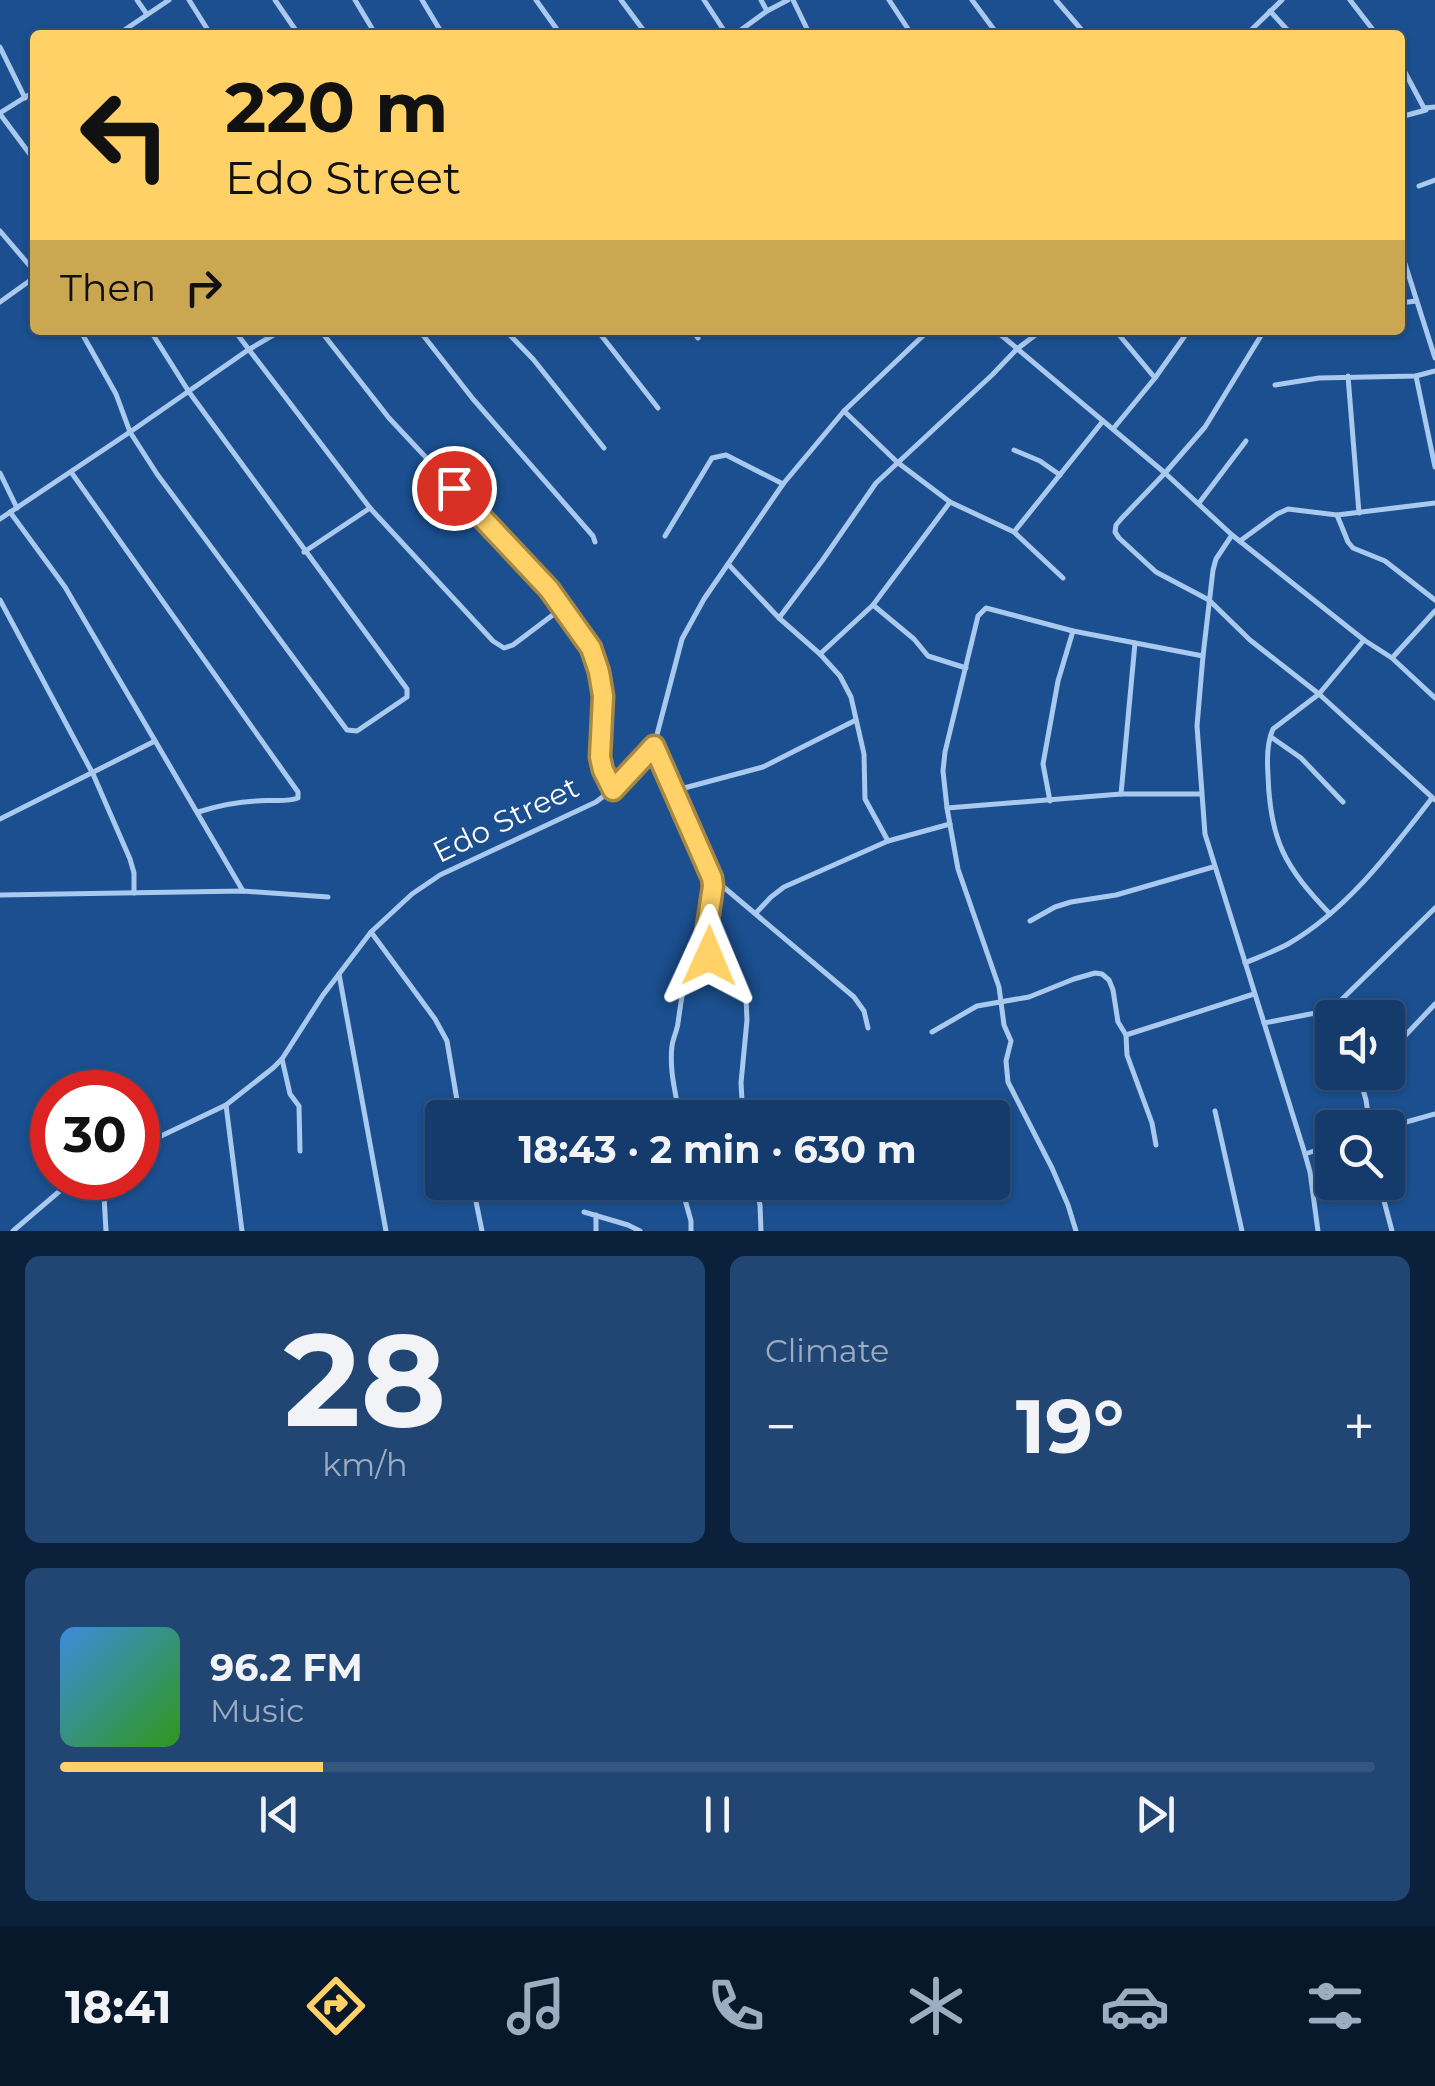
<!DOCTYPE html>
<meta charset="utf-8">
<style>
body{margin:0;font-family:Montserrat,sans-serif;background:#214673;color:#f1f3f6;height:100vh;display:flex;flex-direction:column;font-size:38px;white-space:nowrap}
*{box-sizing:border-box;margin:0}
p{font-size:32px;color:#9dadc1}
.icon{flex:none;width:55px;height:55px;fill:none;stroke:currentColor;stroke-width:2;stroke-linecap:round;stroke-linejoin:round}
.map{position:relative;height:1231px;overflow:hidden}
.panel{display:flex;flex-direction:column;gap:25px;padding:25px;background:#0b203b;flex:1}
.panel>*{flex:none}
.top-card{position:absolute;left:30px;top:30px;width:1375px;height:305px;border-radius:10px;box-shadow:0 2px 8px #0004,0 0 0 2px #33557e;background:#ffd166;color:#111;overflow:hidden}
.tools{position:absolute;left:1315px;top:1000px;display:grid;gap:20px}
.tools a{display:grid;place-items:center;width:90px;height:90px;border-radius:10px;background:#143b6b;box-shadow:0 2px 8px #0004,0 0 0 2px #33557e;font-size:50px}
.speed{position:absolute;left:30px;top:1070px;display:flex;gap:20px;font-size:50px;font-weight:700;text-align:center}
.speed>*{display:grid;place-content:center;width:130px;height:130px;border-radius:50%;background:#143b6b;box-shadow:0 2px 8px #0004,0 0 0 2px #33557e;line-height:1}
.speed .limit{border:15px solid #d22;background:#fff;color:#111}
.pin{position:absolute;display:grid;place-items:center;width:85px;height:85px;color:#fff;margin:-42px;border:5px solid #fff;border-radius:50%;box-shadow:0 2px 10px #0007}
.me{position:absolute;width:110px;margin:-55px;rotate:1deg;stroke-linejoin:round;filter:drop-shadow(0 0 8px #0008)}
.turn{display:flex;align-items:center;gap:35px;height:210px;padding:0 30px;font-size:45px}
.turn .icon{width:130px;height:130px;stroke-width:2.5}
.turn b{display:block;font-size:70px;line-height:85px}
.then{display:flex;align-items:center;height:95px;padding:0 30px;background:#0003;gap:20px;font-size:38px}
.big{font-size:75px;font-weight:700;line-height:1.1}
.panel .widget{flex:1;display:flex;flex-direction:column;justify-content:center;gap:15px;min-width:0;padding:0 35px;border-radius:15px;background:#214673}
.panel .dial{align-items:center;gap:0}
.dial b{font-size:130px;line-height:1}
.song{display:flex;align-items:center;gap:30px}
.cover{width:120px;height:120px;border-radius:15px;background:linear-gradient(135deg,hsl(210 70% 55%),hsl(110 70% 35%))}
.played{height:10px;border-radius:5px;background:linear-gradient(90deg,#ffd166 20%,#33557e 20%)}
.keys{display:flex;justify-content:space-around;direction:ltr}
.heat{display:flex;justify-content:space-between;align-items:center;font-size:55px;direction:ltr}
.panel .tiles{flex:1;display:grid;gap:25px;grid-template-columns:1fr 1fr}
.widget:last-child{grid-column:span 2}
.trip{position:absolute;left:425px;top:1100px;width:585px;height:100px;border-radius:10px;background:#143b6b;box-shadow:0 2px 8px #0004,0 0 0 2px #33557e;font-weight:700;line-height:100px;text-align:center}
.dock{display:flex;height:160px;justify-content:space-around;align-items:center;background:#08182b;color:#9dadc1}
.dock .icon{width:70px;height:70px}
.dock .current{color:#ffd166}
.dock b{font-size:45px;color:#f1f3f6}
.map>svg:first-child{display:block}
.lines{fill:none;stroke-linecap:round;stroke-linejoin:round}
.street{stroke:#a9c9ee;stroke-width:5}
.route-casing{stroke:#a68842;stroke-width:25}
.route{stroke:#ffd166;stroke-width:18}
.labels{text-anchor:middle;stroke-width:10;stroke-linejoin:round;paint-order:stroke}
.street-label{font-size:30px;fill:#fff;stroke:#1b4f8f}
</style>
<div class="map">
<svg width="1435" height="1231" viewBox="0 0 1435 1231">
<rect width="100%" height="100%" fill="#1b4f8f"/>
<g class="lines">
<g class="street">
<path d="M137,0L146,13"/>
<path d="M189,0L211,35"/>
<path d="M275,0L299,35"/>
<path d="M355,0L376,35"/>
<path d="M422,0L443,35"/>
<path d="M536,0L561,35"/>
<path d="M621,0L647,35"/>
<path d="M704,0L727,35"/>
<path d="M761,0L767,11"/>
<path d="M793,0L810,35"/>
<path d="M889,0L912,35"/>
<path d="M972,0L998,35"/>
<path d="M1056,0L1086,35"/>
<path d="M1350,0L1377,35"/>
<path d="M1270,11L1292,35"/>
<path d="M117,35L169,0"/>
<path d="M734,35L767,11L788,0"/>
<path d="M1246,35L1282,0"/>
<path d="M0,47L25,98"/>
<path d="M1400,63L1424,108L1435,107"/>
<path d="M0,113L35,91"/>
<path d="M0,114L35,161"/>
<path d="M1400,117L1426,110"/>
<path d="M1419,186L1435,180"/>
<path d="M0,231L35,272"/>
<path d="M1400,248L1435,358"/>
<path d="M0,302L35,277"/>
<path d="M1400,303L1416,301"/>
<path d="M80,330L116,394L130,432L157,474L347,730L357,731L407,697V689L189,392L150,330"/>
<path d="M234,330L370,508L493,641L504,648L513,645L562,608"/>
<path d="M320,330L389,418L549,589L591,648L599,671L603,696L600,757L603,770L613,790"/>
<path d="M419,330L473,399L593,536L595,542"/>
<path d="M505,330L533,359L604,448"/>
<path d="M597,330L658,408"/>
<path d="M692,330L698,338"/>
<path d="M995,330L1165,473L1232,535L1364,640L1392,658L1435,698"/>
<path d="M1115,330L1155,378"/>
<path d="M1262,334L1205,427L1165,473L1121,519L1116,525L1115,532L1119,538L1156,572L1209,600L1250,640L1319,694L1435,800"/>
<path d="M1348,376L1359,513"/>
<path d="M1416,376L1435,467"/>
<path d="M1275,385L1319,378L1416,376L1435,371"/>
<path d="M844,411L897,462L950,502L1014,532L1063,578"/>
<path d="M1113,429L1155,378L1189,330"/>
<path d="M1014,450L1040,461L1060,475"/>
<path d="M71,472L298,792V798C285,803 270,799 256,801C236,802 217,806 198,812"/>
<path d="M0,473L17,508"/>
<path d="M1199,503L1246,441"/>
<path d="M10,512L65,587L243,891"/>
<path d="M1337,515L1348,542L1353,548L1385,561L1435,600"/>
<path d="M0,519L130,432L248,350L282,330"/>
<path d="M1014,532L1103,421"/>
<path d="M665,536L712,458L726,455L783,484"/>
<path d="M1240,541L1277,514L1288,509L1337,515L1435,503"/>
<path d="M304,552L370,508"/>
<path d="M728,564L779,618L820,654L840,676L851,697L864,754L865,799L888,841"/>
<path d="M0,600L93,774L130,859L134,873V893"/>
<path d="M873,605L914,639L928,656L966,668"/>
<path d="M779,618L822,561L876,483L992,375L1017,349L1042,330"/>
<path d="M820,654L873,605L950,502"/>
<path d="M1203,656L1213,570L1216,559L1232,535"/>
<path d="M1392,658L1435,611"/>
<path d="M1271,737L1301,758L1343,802"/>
<path d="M654,746L712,878L713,886L705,951L746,998L747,1020L741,1083L743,1118"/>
<path d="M673,791L763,767L856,720"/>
<path d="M1121,794L1135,643"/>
<path d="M1050,801L1043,764L1058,681L1073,631"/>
<path d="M947,808L1121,794H1200"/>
<path d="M0,819L155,741"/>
<path d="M714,879L854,997L864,1011L868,1028"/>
<path d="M0,895L243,891L328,897"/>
<path d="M756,913L771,897L784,887L888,841L950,824"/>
<path d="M1330,914C1285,867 1270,841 1268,775C1267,761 1267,742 1273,729L1319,694L1364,640"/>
<path d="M1030,921L1055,907L1071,902L1116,895L1213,867"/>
<path d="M371,932L435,1019L447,1041L460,1118"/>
<path d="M1245,963C1259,957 1275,951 1288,944C1347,910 1391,851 1432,798"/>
<path d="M339,974L386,1231"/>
<path d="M1331,1010L1435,908"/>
<path d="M1264,1023L1331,1010L1334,1018"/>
<path d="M932,1032L977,1006L1029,997L1074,979L1095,973L1102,974L1109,980L1113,990L1118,1022L1126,1035L1127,1055L1152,1123L1156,1145"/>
<path d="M1126,1035L1254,994"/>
<path d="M1388,1050L1401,1040L1435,1004"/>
<path d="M282,1059L290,1094L299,1106L300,1151"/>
<path d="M1358,1072L1366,1100L1370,1128"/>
<path d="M226,1105L242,1231"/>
<path d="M1215,1111L1242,1231"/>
<path d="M680,1118C676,1094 669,1071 672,1046C673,1038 677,1031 678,1023C682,995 683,972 705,951"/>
<path d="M1385,1128L1435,1114"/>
<path d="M138,1147L226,1105L273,1068L282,1059L323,995L371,932L412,894L440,875L596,802L627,778L654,746L682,639L704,599L783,484L844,411L929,330"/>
<path d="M1305,1154L1332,1145"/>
<path d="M103,1178L106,1231"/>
<path d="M472,1182L482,1231"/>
<path d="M680,1182L691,1221V1231"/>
<path d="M755,1182L760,1205L761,1231"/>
<path d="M1379,1182L1392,1231"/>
<path d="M584,1212L628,1225L640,1231"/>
<path d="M13,1231L75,1178"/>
<path d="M596,1231V1215"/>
<path d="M1076,1231L1068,1205L1052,1168L1008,1082L1006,1061L1011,1041L1004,1025L999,987L958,869L947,808L943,771L945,752L978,616L986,608L1073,631L1203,656L1197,726L1205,834L1305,1154L1310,1172L1318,1231"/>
</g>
</g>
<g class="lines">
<defs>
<path id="route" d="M454,488L549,589L591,648L599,672L603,696L600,757L603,770L613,790L654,746L712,878L713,886L704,947L709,956"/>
</defs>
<use href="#route" class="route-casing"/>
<use href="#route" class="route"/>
</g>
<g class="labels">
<g class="street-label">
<text transform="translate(506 820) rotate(-26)" y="10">Edo Street</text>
</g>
</g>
</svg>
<div class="tools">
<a><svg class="icon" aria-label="sound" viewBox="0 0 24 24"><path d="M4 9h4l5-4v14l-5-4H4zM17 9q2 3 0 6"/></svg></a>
<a><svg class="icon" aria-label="search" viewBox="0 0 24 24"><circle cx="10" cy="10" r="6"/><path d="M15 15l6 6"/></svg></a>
</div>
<div class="speed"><div class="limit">30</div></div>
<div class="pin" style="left:454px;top:488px;background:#d93025"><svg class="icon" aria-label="arrive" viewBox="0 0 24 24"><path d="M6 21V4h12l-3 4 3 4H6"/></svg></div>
<svg class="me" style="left:709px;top:956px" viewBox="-20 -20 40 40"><path d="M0-17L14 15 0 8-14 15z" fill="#ffd166" stroke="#fff" stroke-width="4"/></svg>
<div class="trip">18:43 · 2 min · 630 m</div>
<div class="top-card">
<div class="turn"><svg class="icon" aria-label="left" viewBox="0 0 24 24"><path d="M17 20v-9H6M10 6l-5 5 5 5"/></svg><div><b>220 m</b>Edo Street</div></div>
<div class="then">Then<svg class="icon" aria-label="right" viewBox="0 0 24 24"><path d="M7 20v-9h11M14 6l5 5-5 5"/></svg></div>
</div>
</div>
<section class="panel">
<div class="tiles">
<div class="widget dial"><b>28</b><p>km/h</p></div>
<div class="widget"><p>Climate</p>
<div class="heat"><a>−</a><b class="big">19°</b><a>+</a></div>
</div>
<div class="widget">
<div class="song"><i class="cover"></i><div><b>96.2 FM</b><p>Music</p></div></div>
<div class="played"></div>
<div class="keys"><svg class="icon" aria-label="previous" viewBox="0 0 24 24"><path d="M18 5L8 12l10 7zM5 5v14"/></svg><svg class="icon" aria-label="pause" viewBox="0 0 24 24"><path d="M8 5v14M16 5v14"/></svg><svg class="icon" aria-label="next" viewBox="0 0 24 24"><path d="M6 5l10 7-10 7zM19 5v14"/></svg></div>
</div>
</div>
</section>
<nav class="dock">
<b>18:41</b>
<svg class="icon current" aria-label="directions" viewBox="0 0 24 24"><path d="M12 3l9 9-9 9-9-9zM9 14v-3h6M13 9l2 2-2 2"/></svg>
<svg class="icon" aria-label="music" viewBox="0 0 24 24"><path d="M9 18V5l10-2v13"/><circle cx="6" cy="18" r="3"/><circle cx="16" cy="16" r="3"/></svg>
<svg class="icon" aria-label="phone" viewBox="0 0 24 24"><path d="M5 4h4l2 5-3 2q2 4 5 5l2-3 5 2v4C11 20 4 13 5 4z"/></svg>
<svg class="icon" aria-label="climate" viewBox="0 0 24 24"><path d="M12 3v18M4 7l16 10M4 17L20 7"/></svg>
<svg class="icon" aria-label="car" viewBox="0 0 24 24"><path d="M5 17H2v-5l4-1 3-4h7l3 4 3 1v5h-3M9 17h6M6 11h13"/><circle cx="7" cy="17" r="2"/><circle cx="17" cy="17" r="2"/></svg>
<svg class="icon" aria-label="filters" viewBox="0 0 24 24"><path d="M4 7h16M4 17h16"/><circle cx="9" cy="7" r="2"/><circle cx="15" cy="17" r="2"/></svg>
</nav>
